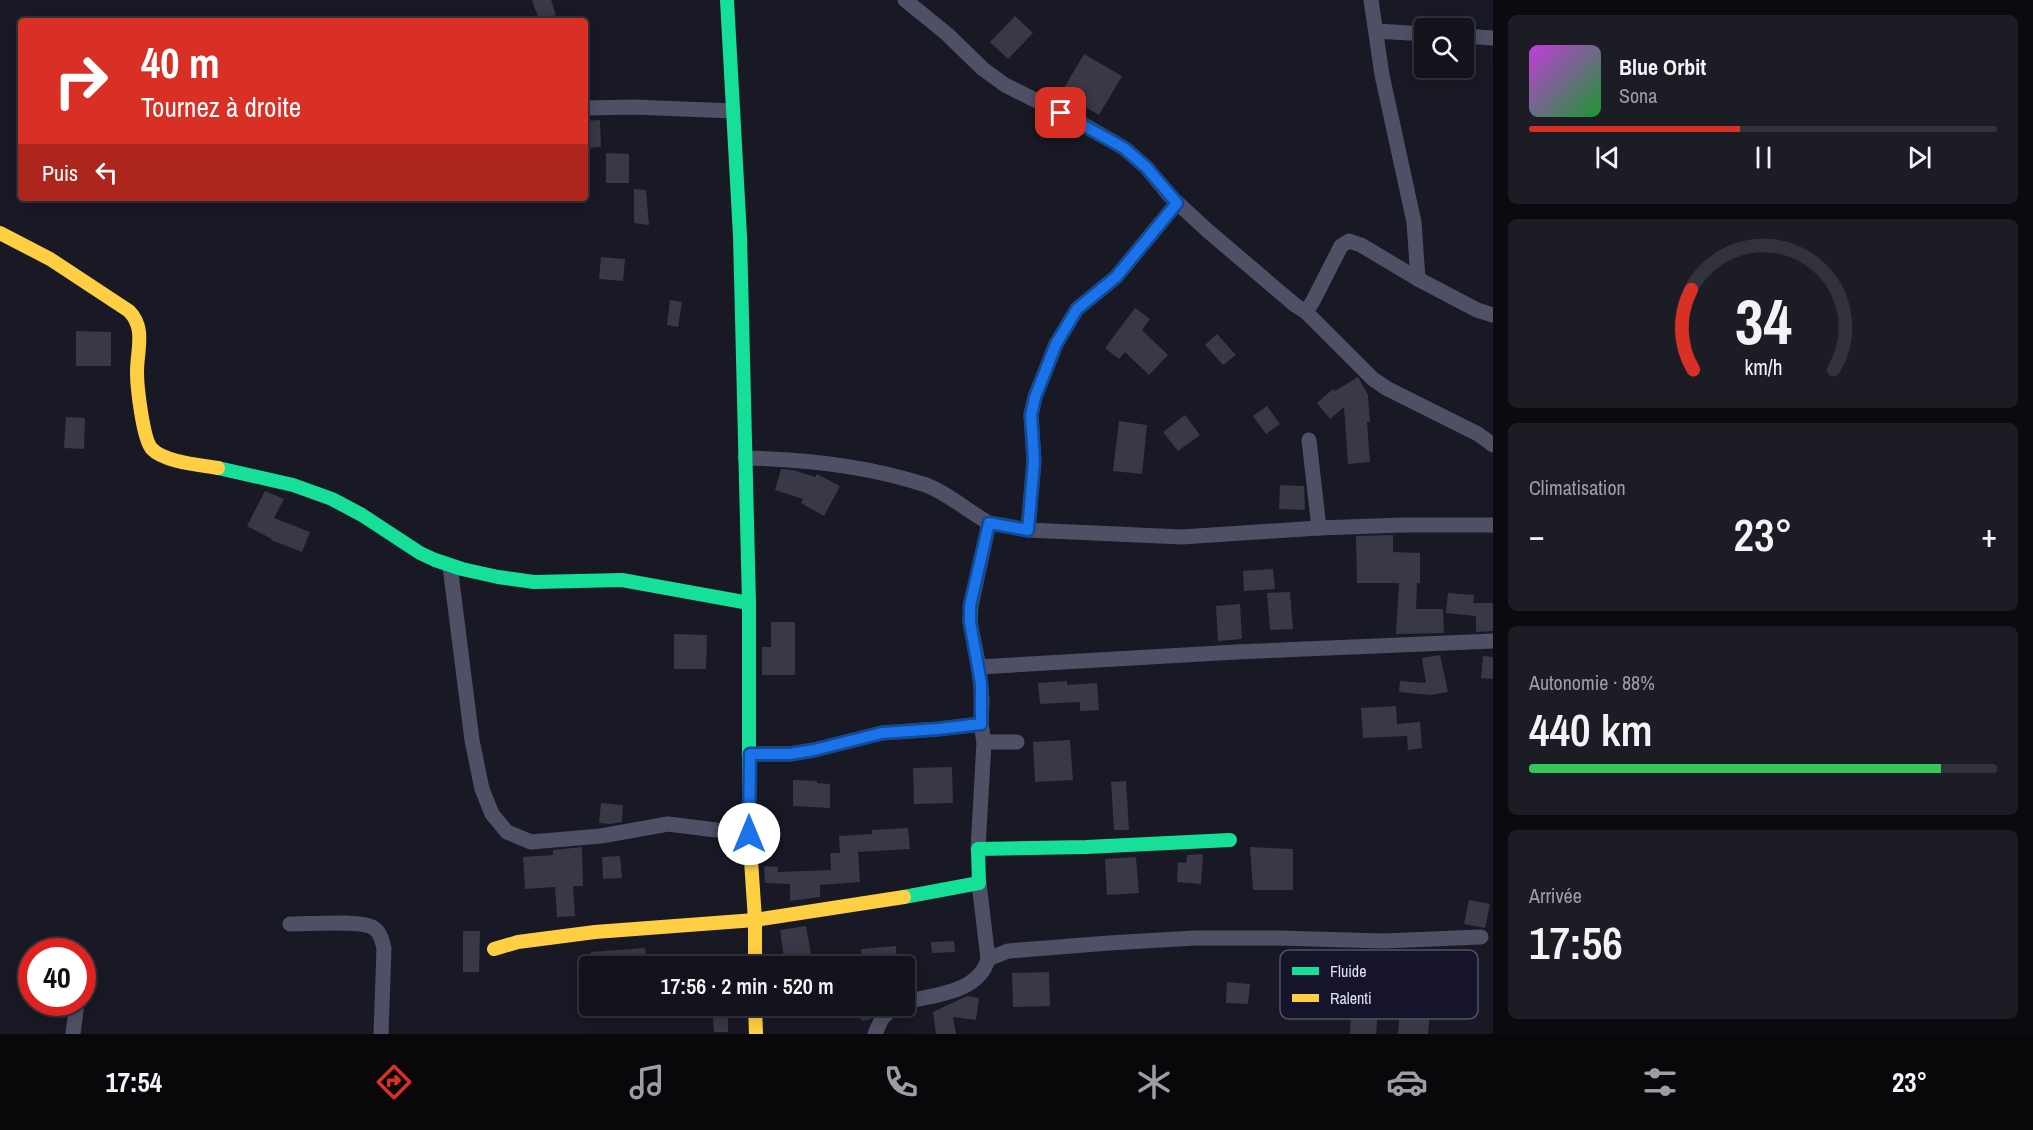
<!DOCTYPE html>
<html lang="fr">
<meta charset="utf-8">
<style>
body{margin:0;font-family:"Archivo Narrow",sans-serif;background:#1c1c25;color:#f1f3f6;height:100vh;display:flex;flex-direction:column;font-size:22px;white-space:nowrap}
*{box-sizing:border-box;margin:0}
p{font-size:20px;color:#9d9ea3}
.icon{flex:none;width:33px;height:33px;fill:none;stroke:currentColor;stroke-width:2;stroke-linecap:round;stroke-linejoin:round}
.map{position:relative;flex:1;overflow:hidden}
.panel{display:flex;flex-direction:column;gap:15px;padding:15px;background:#0a0a0f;width:540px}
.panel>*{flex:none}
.guide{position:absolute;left:18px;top:18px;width:570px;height:183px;border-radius:6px;box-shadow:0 3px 15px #0003,0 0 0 2px #32323b;background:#d93025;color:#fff;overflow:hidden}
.buttons{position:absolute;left:1414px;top:18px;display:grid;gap:12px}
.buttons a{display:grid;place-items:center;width:60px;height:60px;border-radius:6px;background:#13131c;box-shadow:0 3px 15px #0003,0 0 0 2px #32323b;font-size:30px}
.speed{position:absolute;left:18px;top:938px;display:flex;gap:12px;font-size:30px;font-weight:700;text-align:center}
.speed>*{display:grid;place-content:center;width:78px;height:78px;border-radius:50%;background:#13131c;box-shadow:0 3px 15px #0003,0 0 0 2px #32323b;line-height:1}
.speed .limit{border:9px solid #d22;background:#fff;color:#111}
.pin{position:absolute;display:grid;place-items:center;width:51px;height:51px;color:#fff;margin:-26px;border-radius:12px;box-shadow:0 3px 9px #0006}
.me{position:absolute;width:66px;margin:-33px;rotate:0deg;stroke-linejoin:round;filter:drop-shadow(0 0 4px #0008)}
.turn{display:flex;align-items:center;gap:21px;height:126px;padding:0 24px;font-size:27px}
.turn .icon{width:78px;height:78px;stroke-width:2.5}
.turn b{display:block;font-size:42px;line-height:51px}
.then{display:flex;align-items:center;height:57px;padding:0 24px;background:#0003;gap:12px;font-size:22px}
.big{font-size:45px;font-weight:600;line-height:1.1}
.panel .tile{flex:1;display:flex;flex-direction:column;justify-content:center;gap:9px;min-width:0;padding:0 21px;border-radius:9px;background:#1c1c25}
.panel .dial{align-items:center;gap:0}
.dial svg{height:156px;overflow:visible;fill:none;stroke:#32323b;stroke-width:7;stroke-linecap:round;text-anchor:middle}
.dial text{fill:#f1f3f6;stroke:none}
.song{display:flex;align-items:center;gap:18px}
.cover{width:72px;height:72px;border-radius:9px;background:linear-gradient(135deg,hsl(290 70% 55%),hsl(130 70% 35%))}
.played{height:6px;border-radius:3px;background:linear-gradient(90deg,#d93025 45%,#32323b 45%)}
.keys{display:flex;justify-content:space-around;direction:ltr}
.heat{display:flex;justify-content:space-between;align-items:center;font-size:33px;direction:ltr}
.charge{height:9px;border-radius:4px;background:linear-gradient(90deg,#34c759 88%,#32323b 0)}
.trip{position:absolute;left:579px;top:956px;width:336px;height:60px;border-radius:6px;background:#13131c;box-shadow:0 3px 15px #0003,0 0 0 2px #32323b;font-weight:600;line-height:60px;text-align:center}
.tab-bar{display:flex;height:96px;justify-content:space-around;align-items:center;background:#08080b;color:#9d9ea3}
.tab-bar .icon{width:42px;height:42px}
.tab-bar .selected{color:#d93025}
.tab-bar b{font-size:27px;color:#f1f3f6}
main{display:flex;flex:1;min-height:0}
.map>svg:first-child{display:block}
.building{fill:#383846}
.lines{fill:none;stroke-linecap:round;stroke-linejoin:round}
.street{stroke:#4f5065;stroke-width:15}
.fast{stroke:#16e098;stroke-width:14}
.slow{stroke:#ffcf43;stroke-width:14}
.route-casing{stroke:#114b97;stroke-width:15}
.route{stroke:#1a73e8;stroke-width:10}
.key{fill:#15142a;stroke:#525169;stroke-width:1.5}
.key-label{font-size:16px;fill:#e0dffc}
</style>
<main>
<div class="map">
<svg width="1493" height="1034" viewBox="0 0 1493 1034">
<rect width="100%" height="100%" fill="#191925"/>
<g class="building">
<path d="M532,0H551L556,15L539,20Z"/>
<path d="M1015,16L1033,33L1008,59L990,42Z"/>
<path d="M1084,54L1122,76L1099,115L1061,93Z"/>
<path d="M600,120L601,147L585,148V121Z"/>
<path d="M606,153L629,154V183H606Z"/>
<path d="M634,189L646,190L649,225L634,223Z"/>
<path d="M601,257L625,259L623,281L599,279Z"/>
<path d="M670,300L682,302L678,327L667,325Z"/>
<path d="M1135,308L1150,319L1142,330L1168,355L1149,375L1125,352L1119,359L1105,348Z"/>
<path d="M76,331L111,332V366H76Z"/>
<path d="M1217,334L1236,355L1223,365L1205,345Z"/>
<path d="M1358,377L1368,395L1370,422H1367L1370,462L1348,464L1344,407L1330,419L1317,403L1333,389L1335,391Z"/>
<path d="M1267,406L1280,424L1266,434L1253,416Z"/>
<path d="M1185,415L1200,435L1178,451L1163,432Z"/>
<path d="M66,417L85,418L84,449L64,448Z"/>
<path d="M1119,421L1147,425L1142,474L1113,471Z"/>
<path d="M781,469L793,470L815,477L817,474L840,486L824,516L801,503L803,499L775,490Z"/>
<path d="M1280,485L1304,486L1305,510L1279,509Z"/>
<path d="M265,491L284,499L274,518L310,532L302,552L271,540L272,539L247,526Z"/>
<path d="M1393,535V552L1420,553V583H1417L1416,609H1443L1444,633L1396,634L1399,583H1357L1356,536Z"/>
<path d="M1273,569L1275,589L1244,591L1243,571Z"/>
<path d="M1290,592L1293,629L1270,630L1267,593Z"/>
<path d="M1448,593L1474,595L1473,603H1493V631L1476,632V616L1446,613Z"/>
<path d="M1240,604L1242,639L1218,641L1216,606Z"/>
<path d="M771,622H795V675H762V647H771Z"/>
<path d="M674,634L707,635L706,669H674Z"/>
<path d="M1440,655L1448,692L1431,695L1399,692L1400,681L1426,683L1422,658Z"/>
<path d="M1483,656L1493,657V679L1481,678Z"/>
<path d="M1067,681V685L1097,683L1099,710L1080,711V702L1040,704L1038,683Z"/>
<path d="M1396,706L1397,724L1420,722L1422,748L1408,750L1407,736L1363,738L1361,708Z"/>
<path d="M1070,740L1073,780L1035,782L1033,742Z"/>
<path d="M952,767L953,803L914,804L913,768Z"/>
<path d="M793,780L817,781V783L830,784V808L793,806Z"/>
<path d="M1126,781L1129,830H1114L1111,782Z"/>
<path d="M601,803L623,805L622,822L610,824L599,823Z"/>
<path d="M908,828L910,849L858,852L860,882L820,885V897L790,901V884L765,883L764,866L778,867V872L831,870L830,853H840L839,836L872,834V830Z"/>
<path d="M582,847L583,886H573L575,916L557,917L555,887L525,889L523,857L553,855V850Z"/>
<path d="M1250,847L1293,849V890H1253Z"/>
<path d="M1203,854L1201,884L1177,882L1178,862L1186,863L1187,855Z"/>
<path d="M620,856L622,878L603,879L602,857Z"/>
<path d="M1136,857L1139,893L1107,895L1105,859Z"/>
<path d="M1469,900L1490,904L1485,928L1464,924Z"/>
<path d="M806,926L812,960L785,964L780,930Z"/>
<path d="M463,931H480L479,972H463Z"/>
<path d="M954,941L955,952L932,953L931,942Z"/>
<path d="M896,946L897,966H862L861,949Z"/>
<path d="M645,948L647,966H592L591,952Z"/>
<path d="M1406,964L1437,968L1431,1000L1428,1034H1398L1400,1009L1378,1008L1376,1034H1350L1353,974L1404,978Z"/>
<path d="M1049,972L1050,1006L1013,1007L1012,973Z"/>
<path d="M1227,982L1250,984L1248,1004L1226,1003Z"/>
<path d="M967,996L979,998L976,1020L953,1017L956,1034H936L933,1012Z"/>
<path d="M858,1005H871L874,1013L871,1019L862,1021Z"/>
<path d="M713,1016H728V1032H714Z"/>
</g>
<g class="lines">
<g class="street">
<path d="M905,0L947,34L983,69L1005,85L1079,122L1124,148L1146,167L1169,195L1208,231L1295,305L1306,312L1313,301L1341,246L1349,241L1361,245L1418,279"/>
<path d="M1371,0L1382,75L1414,222L1418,279L1477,310L1493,315"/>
<path d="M1376,31L1425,34"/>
<path d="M1464,36L1492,38"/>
<path d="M585,108L634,107L733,111"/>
<path d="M1306,312L1373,379L1386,388L1478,434L1493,445"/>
<path d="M1309,440L1319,528L1403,525H1493"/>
<path d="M745,458C806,459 868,466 926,485C946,492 969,512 989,523"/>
<path d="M1028,530L1034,461L1031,415L1035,397L1056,344L1077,309L1116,277L1177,203"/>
<path d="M450,566L472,740L482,789L492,814L507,832L531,842L601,836L668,824L749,834"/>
<path d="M979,667L970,622L971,606L989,523L1028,530L1182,537L1319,528"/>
<path d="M981,724L982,701L979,667L1236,652L1493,641"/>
<path d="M749,754H790L814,750L882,733L938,729L981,724L984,742"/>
<path d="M978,849L984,742H1017"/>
<path d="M979,883L988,959L1008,951L1109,943L1195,938H1279L1383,941L1481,937"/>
<path d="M290,924C308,924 359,920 372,927C380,931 382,940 384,948L381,1034"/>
<path d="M904,1002C933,995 979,993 988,959"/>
<path d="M73,1034L77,1002"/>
<path d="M875,1034L882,1018L897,1005"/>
</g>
<g class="fast">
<path d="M727,0L740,236L749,603V830"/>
<path d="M218,468L293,485L332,499L362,515L420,553L435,560L462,569L498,577L534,582L622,580L749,603"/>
<path d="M904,897L979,883L978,849L1086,847L1230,840"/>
</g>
<g class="slow">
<path d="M0,233L50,259L129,311C146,328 137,350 137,372C137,387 143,440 152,449C164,462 201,465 218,468"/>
<path d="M749,830L755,920V966"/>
<path d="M494,949L518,942L595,932L755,920L904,897"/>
<path d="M755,1005L756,1034"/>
</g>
</g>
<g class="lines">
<defs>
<path id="route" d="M749,834L750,754H790L814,750L882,733L938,729L981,724V684L970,622V606L989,523L1028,530L1034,461L1031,415L1035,397L1056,344L1077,309L1116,277L1177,203L1146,167L1124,148L1061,113"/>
</defs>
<use href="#route" class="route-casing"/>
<use href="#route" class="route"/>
</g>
<rect x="1280" y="950" width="198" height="69" rx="9" class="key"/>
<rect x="1292" y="967" width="27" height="8" fill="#16e098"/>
<rect x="1292" y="994" width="27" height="8" fill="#ffcf43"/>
<g class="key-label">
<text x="1330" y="977">Fluide</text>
<text x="1330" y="1004">Ralenti</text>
</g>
</svg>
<div class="buttons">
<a><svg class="icon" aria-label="search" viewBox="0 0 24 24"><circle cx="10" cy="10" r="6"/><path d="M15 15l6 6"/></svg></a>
</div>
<div class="speed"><div class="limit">40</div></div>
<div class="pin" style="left:1061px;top:113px;background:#d93025"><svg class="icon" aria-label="arrive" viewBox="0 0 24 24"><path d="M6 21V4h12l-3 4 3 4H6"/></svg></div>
<svg class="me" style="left:749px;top:834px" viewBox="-20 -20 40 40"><circle r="19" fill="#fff"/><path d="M0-13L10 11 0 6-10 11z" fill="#1a73e8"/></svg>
<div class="trip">17:56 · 2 min · 520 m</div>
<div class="guide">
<div class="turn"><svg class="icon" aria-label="right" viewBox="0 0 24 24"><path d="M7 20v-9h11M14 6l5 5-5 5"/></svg><div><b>40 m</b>Tournez à droite</div></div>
<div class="then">Puis<svg class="icon" aria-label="left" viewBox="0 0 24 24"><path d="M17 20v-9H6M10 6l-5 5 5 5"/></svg></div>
</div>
</div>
<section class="panel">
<div class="tile">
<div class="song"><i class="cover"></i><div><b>Blue Orbit</b><p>Sona</p></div></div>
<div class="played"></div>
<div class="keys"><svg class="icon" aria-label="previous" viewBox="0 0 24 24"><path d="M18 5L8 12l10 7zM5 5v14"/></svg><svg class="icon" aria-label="pause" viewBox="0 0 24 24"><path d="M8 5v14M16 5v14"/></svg><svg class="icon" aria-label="next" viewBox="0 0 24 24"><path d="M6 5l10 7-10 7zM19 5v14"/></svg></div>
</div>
<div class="tile dial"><svg viewBox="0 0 100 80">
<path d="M14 69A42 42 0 1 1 86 69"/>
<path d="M14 69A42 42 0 0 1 13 28" stroke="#d93025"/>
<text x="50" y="56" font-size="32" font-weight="700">34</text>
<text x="50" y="72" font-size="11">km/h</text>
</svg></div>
<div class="tile"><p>Climatisation</p>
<div class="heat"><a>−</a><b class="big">23°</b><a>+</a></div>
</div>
<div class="tile"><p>Autonomie · 88%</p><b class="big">440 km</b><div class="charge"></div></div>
<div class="tile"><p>Arrivée</p><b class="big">17:56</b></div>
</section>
</main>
<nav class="tab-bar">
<b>17:54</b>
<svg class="icon selected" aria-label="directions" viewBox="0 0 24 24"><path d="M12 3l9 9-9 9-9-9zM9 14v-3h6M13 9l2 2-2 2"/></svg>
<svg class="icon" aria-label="music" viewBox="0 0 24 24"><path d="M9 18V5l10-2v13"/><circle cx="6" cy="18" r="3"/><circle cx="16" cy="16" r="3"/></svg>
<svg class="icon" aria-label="phone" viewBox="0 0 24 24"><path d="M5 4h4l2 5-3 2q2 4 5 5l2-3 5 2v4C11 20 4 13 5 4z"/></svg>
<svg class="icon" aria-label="climate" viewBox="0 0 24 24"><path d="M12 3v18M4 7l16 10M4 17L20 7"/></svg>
<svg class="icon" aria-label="car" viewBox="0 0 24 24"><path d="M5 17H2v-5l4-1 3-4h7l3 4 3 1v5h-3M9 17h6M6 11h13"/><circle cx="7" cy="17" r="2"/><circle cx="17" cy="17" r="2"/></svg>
<svg class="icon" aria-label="filters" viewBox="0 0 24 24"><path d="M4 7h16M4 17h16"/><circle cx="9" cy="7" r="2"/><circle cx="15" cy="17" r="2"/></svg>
<b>23°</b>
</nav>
